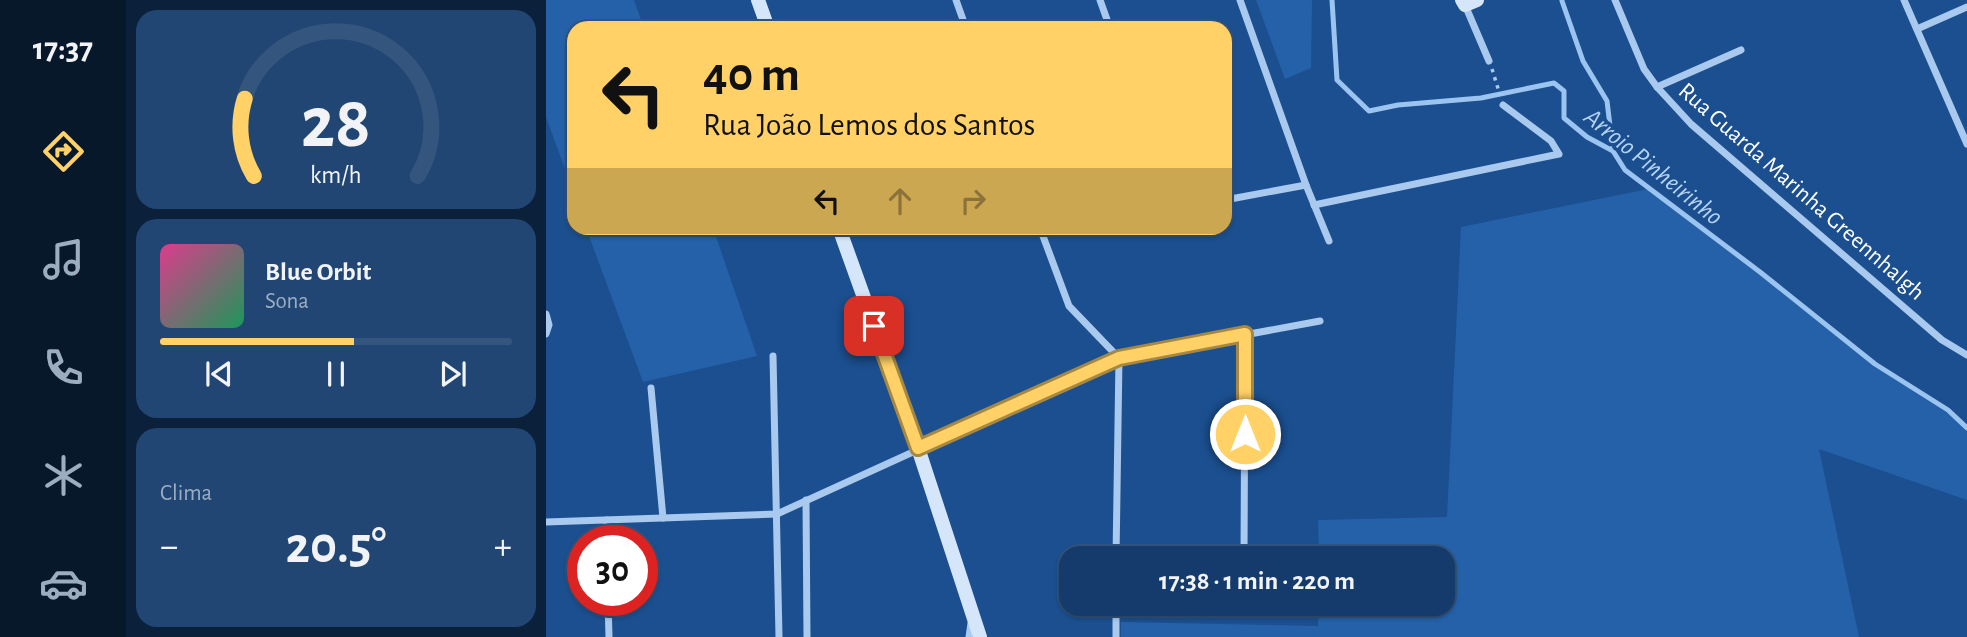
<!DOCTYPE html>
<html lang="pt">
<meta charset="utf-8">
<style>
body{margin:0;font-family:"Alegreya Sans",sans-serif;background:#214673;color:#f1f3f6;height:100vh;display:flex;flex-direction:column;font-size:26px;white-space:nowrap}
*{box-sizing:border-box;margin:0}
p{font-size:23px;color:#9dadc1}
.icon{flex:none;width:38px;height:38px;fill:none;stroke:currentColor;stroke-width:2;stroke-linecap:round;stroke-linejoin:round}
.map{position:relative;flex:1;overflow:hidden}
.sheet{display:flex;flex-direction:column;gap:10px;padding:10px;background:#0b203b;width:420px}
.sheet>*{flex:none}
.guide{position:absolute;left:21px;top:21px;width:665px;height:214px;border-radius:21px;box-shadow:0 2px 5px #0004,0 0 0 2px #33557e;background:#ffd166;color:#111;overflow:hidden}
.speed{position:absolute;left:21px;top:525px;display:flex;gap:14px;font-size:35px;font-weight:700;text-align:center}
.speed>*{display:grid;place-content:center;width:91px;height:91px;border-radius:50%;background:#143b6b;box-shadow:0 2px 5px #0004,0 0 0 2px #33557e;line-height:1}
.speed .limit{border:10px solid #d22;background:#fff;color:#111}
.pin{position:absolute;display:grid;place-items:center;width:60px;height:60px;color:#fff;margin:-30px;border-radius:14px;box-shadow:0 4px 10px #0006}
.me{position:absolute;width:77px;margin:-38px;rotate:0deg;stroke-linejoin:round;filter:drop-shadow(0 0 5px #0008)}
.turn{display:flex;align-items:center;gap:24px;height:147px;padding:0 21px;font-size:32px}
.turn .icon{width:91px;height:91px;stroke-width:2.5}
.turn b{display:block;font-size:49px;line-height:60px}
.lanes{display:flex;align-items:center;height:66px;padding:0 21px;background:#0003;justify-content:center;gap:35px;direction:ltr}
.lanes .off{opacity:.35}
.big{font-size:52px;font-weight:700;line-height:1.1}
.sheet .tile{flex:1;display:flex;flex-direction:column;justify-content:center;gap:10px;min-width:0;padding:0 24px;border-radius:21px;background:#214673}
.sheet .dial{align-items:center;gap:0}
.dial svg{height:182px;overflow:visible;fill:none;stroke:#33557e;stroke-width:7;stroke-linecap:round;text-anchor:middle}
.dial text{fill:#f1f3f6;stroke:none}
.song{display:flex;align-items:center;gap:21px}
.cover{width:84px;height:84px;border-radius:10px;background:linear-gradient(135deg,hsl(330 70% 55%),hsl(150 70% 35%))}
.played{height:7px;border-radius:4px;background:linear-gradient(90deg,#ffd166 55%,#33557e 55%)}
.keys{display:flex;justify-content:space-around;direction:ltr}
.heat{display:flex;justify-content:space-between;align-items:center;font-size:38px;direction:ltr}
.trip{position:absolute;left:513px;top:546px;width:396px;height:70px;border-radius:21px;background:#143b6b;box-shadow:0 2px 5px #0004,0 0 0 2px #33557e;font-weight:700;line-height:70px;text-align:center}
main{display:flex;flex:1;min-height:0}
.tabs{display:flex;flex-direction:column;width:126px;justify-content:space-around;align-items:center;background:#08182b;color:#9dadc1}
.tabs .icon{width:49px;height:49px}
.tabs .current{color:#ffd166}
.tabs b{font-size:32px;color:#f1f3f6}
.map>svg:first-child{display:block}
.green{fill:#2461a8}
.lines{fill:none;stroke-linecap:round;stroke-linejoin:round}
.stream{stroke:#9cc4f0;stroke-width:5}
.path{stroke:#a9c9ee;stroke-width:3.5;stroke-dasharray:3.5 5;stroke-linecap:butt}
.street{stroke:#a9c9ee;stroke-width:7}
.secondary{stroke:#d6e6fa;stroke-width:14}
.route-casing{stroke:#a68842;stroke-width:18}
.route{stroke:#ffd166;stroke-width:12}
.labels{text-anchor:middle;stroke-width:7;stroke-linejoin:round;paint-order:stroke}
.street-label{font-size:24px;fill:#fff;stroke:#1b4f8f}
.water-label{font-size:26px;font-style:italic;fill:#b5d3f5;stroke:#1b4f8f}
</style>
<main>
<nav class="tabs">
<b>17:37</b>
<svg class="icon current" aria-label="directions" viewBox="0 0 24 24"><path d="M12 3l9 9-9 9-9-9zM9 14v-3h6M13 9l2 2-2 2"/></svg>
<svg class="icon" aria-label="music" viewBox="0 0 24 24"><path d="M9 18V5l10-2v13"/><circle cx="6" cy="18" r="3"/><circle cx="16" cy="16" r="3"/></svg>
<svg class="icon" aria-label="phone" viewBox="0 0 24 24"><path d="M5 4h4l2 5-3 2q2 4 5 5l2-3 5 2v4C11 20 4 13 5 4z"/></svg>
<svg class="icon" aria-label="climate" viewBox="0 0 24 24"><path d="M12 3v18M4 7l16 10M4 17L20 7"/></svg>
<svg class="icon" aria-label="car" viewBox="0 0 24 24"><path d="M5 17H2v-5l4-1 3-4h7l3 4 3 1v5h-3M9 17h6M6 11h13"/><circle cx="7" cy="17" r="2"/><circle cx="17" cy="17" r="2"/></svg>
</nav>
<section class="sheet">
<div class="tile dial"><svg viewBox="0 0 100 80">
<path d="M14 69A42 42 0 1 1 86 69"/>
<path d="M14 69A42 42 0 0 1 10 35" stroke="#ffd166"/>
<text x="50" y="56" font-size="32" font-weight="700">28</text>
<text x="50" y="72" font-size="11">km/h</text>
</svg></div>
<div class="tile">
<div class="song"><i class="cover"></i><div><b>Blue Orbit</b><p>Sona</p></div></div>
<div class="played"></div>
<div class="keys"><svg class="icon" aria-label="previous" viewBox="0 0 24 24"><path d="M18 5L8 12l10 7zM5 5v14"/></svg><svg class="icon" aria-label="pause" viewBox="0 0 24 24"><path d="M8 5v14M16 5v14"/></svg><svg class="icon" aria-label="next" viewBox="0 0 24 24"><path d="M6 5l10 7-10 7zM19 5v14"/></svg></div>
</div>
<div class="tile"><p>Clima</p>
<div class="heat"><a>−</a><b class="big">20.5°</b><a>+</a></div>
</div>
</section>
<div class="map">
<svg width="1421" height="637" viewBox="0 0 1421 637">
<rect width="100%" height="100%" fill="#1b4f8f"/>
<g class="green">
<path d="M0,0H88L98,28H28V194L0,117Z"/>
<path d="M710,0H766L765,68L739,79Z"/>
<path d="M1102,189L1214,272L1329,364L1402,410L1421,428V500L1273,449L1313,637H575V622L772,626L773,604H896V558H773L772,520L901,517L915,227Z"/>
<path d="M40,228H167L211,356L97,382Z"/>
</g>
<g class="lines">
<g class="stream">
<path d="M786,0L791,80L823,111L852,105L935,98L1008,83L1018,91V118L1041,137L1067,151L1079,170L1214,272L1329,364L1402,410L1421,428"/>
<path d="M1016,1L1037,61L1061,101L1067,151"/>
</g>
<path class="path" d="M946,69L954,95"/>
<g class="street">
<path d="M410,0L420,28"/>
<path d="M554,0L564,28"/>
<path d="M694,0L760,185L783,241"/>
<path d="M1069,0L1098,69L1111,87L1145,124L1396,340L1421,355"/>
<path d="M1358,0L1421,144"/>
<path d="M919,5L943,61"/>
<path d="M1371,29L1421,7"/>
<path d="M1111,87L1195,50"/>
<path d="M679,200L760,185"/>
<path d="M768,205L1013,154L1005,141L957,105"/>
<path d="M494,228L523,306L573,358L570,558"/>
<path d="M495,233L525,228"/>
<path d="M0,314L3,325L0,334"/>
<path d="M227,356L233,637"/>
<path d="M105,388L117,518"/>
<path d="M260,500L261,637"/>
<path d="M61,520V541"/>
<path d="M0,522L231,514L573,358L774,321"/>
<path d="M698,558L699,334"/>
<path d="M62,600L63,637"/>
<path d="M698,606V604"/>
<path d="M423,637L425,623"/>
<path d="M570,637V604"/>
</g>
<g class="secondary">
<path d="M212,0L222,28"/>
<path d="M916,0L919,5L931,0"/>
<path d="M293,228L372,448L434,637"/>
</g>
</g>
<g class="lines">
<defs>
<path id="route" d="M328,326L372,448L573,358L699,334V434"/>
</defs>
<use href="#route" class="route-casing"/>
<use href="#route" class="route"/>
</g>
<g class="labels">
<g class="street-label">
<text transform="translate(1256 191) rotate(41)" y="8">Rua Guarda Marinha Greennhalgh</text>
</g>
<g class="water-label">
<text transform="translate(1108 166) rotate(39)" y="9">Arroio Pinheirinho</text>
</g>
</g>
</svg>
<div class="speed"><div class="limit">30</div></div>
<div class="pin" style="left:328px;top:326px;background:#d93025"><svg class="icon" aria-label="arrive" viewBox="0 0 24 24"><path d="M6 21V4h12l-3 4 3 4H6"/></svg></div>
<svg class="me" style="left:699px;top:434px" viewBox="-20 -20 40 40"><circle r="17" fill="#ffd166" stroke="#fff" stroke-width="3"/><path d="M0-11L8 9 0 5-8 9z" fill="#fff"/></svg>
<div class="trip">17:38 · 1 min · 220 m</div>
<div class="guide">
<div class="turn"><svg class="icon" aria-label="left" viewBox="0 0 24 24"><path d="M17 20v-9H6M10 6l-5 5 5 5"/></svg><div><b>40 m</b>Rua João Lemos dos Santos</div></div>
<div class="lanes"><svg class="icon" aria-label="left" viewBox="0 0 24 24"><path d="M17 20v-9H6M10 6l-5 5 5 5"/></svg><svg class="icon off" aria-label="ahead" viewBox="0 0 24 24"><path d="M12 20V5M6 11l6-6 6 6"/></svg><svg class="icon off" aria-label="right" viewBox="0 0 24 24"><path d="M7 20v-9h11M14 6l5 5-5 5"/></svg></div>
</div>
</div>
</main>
